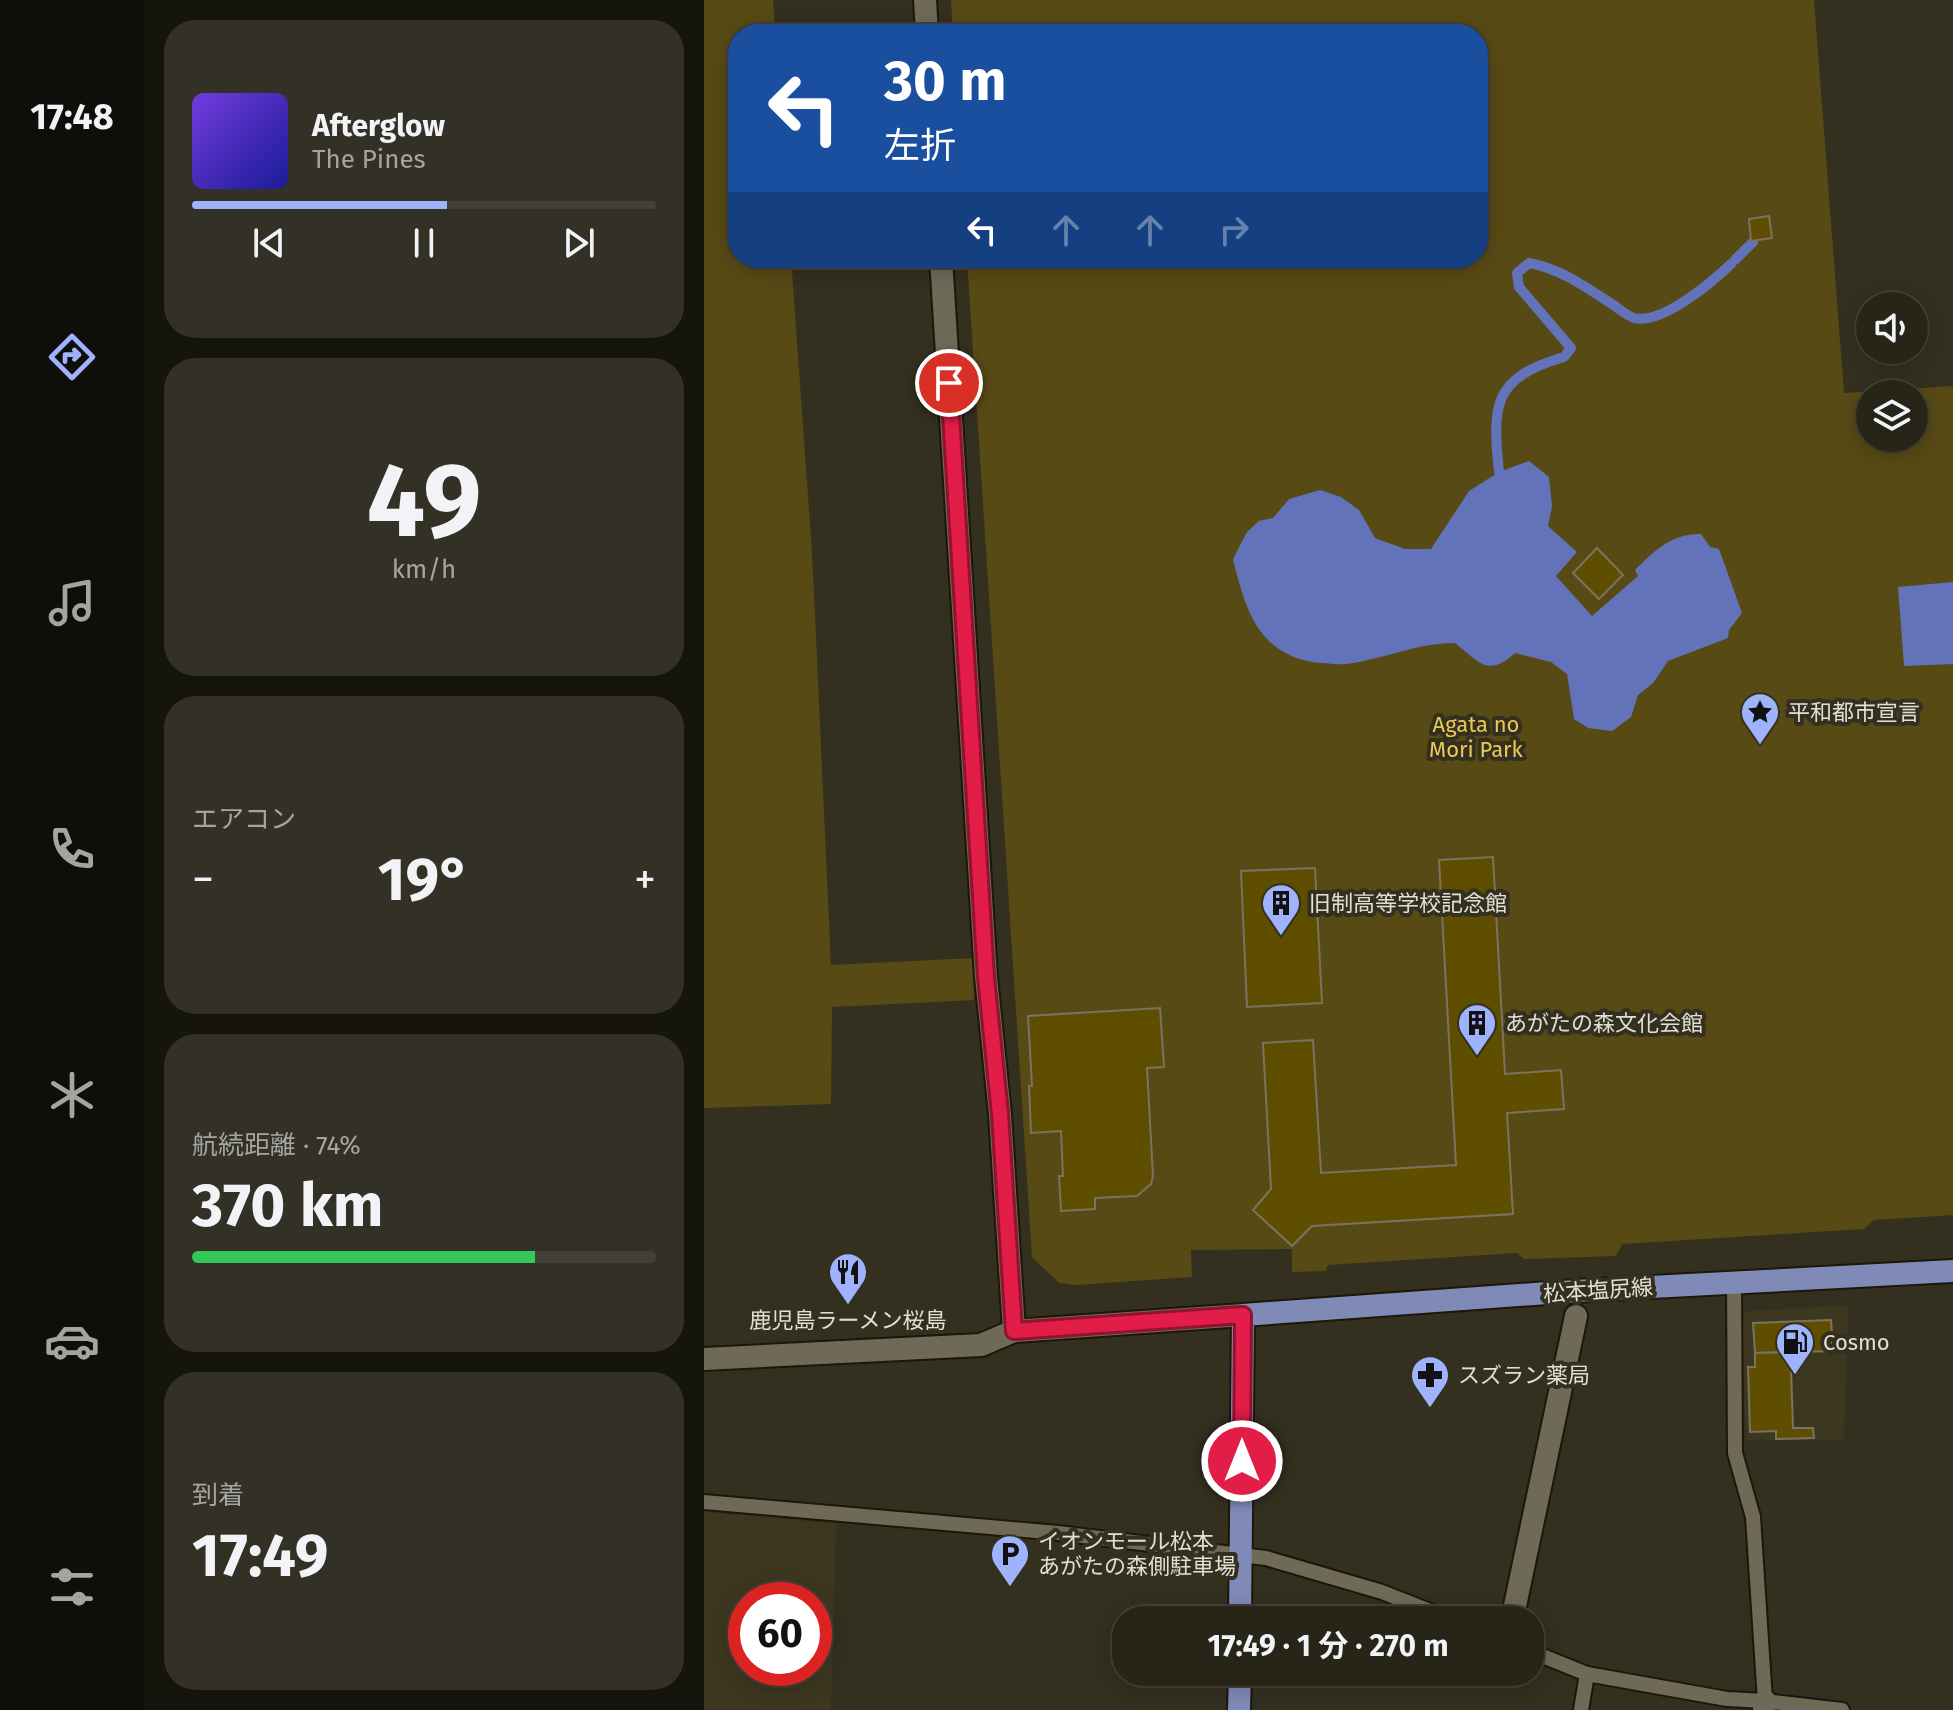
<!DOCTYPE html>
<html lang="ja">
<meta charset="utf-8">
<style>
body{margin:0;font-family:"Fira Sans","Noto Sans JP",sans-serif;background:#333025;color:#f1f3f6;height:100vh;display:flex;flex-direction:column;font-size:30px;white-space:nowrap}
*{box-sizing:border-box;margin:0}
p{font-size:26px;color:#a4a4a2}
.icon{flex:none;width:44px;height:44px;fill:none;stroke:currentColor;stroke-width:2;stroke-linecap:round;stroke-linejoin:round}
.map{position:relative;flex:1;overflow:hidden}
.side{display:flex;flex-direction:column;gap:20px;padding:20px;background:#15140d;width:560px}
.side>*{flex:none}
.banner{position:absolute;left:24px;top:24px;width:760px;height:244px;border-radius:32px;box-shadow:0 4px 20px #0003,0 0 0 2px #434137;background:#1a4fa0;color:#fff;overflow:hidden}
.tools{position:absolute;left:1152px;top:292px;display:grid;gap:16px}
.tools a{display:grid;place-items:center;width:72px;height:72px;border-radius:50%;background:#272418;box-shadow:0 4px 20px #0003,0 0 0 2px #434137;font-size:40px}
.speed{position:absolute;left:24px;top:1582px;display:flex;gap:16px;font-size:40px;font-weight:700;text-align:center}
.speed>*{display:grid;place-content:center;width:104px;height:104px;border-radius:50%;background:#272418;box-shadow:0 4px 20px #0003,0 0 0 2px #434137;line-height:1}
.speed .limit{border:12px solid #d22;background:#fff;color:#111}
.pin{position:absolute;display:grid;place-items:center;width:68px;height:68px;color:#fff;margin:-34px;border:4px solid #fff;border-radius:50%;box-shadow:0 2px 8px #0007}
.me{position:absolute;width:88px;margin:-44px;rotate:0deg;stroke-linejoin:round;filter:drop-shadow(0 0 6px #0008)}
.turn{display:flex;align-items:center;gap:28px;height:168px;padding:0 24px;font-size:36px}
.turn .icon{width:104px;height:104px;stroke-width:2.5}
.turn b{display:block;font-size:56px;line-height:68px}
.lanes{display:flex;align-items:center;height:76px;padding:0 24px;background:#0003;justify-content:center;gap:40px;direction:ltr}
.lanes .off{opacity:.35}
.big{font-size:60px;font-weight:700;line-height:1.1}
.side .tile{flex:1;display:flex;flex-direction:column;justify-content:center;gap:12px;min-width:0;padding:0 28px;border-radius:32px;background:#333025}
.side .dial{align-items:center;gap:0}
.dial b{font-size:104px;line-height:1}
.song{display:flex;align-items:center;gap:24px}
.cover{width:96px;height:96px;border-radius:12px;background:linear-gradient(135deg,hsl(260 70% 55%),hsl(240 70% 35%))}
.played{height:8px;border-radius:4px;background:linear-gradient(90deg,#9fb3fd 55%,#434137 55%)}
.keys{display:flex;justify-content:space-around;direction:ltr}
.heat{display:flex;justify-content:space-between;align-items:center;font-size:44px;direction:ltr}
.charge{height:12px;border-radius:6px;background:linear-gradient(90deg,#34c759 74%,#434137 0)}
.trip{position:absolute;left:408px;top:1606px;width:432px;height:80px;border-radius:32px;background:#272418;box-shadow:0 4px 20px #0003,0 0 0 2px #434137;font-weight:700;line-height:80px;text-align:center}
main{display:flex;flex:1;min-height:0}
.tab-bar{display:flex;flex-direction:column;width:144px;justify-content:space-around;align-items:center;background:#100e0a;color:#a4a4a2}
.tab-bar .icon{width:56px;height:56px}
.tab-bar .selected{color:#9fb3fd}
.tab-bar b{font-size:36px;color:#f1f3f6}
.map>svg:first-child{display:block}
.built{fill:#3e3720;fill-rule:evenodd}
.green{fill:#584a15;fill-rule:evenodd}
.water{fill:#6273b9}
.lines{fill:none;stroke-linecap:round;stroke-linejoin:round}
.stream{stroke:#6273b9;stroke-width:10}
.building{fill:#5f4d00;stroke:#797462;stroke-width:2}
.service-casing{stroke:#1c1708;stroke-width:18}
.minor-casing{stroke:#1c1708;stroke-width:26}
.tertiary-casing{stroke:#1c1708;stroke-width:26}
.primary-casing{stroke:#1c1708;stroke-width:26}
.service{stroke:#6f6a58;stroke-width:14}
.minor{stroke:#6f6a58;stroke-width:22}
.tertiary{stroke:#6f6a58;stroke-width:22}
.primary{stroke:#7f8ab6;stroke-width:22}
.route-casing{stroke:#92132f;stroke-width:20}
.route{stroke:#e11d48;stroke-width:14}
.labels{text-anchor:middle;stroke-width:8;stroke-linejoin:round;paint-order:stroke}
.poi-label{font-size:22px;fill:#e1ded4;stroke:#343020;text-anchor:start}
.park-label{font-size:22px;fill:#eac953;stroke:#343020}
.street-label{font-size:22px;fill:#e1ded4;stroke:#343020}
</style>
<main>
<nav class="tab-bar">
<b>17:48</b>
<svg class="icon selected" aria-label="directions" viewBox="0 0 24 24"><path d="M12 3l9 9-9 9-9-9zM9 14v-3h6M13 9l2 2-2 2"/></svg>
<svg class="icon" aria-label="music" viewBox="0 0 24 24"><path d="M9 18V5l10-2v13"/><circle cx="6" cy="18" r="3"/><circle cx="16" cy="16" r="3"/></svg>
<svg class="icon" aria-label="phone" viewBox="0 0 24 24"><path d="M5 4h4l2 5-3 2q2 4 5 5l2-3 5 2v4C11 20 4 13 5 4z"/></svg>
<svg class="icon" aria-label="climate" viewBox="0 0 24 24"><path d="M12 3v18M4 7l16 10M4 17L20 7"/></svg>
<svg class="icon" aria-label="car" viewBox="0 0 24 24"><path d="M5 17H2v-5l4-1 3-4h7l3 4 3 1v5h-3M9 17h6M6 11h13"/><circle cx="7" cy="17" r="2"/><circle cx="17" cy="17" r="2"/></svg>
<svg class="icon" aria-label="filters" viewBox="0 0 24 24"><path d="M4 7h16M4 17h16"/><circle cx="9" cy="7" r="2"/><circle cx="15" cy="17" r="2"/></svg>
</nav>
<section class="side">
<div class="tile">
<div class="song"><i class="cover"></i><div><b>Afterglow</b><p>The Pines</p></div></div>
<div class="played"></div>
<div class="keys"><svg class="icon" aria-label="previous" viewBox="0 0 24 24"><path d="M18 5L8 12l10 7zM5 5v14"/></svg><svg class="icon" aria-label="pause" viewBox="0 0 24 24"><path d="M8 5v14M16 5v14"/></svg><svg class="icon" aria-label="next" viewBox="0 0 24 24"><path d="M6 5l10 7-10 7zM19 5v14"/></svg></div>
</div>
<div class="tile dial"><b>49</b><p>km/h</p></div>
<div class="tile"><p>エアコン</p>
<div class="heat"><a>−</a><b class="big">19°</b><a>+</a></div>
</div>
<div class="tile"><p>航続距離 · 74%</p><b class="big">370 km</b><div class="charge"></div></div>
<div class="tile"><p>到着</p><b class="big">17:49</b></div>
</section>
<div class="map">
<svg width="1249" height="1710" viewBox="0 0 1249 1710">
<rect width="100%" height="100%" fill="#343020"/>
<g class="built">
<path d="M1144,1305L1140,1440H1042L1036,1312Z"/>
<path d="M0,1512L132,1524L127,1710H0ZM42,1600H110V1668H42Z"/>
</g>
<g class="green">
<path d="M0,0H69L71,34H34V258H87L108,552L127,965L269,958L270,1000L128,1007L127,1104L0,1108Z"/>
<path d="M247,0H1110L1140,393L1249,386V1215L1170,1220L1160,1229L918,1244L912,1256L820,1259L813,1253L624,1265L622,1271L588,1272V1249L487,1250L488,1277L371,1285L355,1283L328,1257L263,258H774V34H249ZM1166,394H1210V438H1166Z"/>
</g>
<g class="water">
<path d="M825,461L845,477L848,506L844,526L873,552L852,576L888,616L934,576L931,570C950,551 968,533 997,534L1006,547L1015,549L1038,613L1025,630L1024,638L964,661L949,683L934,695L927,717L908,731L884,728L870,719L863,674L847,662L811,653C784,678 775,662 751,643C713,643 680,659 642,664C634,665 625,663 617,663C556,657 542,613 529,559L543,532L555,521L569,518L585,499L616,490L637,497L655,510L671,538L701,549H727L765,491L795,472Z"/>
<path d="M1249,582V664L1200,666L1194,587Z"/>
</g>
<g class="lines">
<g class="stream">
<path d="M1031,260L1049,242"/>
<path d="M795,472C788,404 789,378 860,357L867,348L815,287L813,273L825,263C854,268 879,285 903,301C911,305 921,315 930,318C958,325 1008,282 1027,264"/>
</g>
</g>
<g class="building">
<path d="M1065,216L1068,238L1047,241L1045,219Z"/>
<path d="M893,548L919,575L895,599L869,573Z"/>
<path d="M789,857L801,1074L857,1070L860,1109L803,1113L809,1214L608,1226L588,1246L549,1210L567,1189L559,1043L609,1040L617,1173L752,1165L735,860Z"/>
<path d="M611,868L618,1003L543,1007L537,871Z"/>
<path d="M456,1008L460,1067L443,1068L449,1176L447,1184L433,1196L391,1198V1209L357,1211L355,1176H359L357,1131L327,1133L325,1086H328L324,1016Z"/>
<path d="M1127,1320L1129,1351L1051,1353L1049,1323Z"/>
<path d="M1091,1352L1092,1367L1087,1368L1089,1428H1109L1110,1438L1072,1439V1431L1046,1432L1044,1367H1051V1353Z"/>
</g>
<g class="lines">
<defs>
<g id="service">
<path d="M1030,1282L1031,1453L1049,1517L1061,1701"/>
<path d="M0,1502L354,1533L562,1558L678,1592L749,1620"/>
<path d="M826,1651L883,1674L1023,1699L1061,1701L1138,1710"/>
<path d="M877,1710L883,1674"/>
</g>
<g id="minor">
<path d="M221,0L223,34"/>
<path d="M0,1359L277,1345L310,1331L296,1114L282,977L237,258"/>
<path d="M808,1620L872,1316"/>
<path d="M1060,1710L1061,1701"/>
</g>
<path id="tertiary" d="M310,1331L539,1315"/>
<g id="primary">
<path d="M536,1620L539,1315L871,1291L1249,1271"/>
<path d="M535,1710L536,1672"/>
</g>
</defs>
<use href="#service" class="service-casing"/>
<use href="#minor" class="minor-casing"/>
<use href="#tertiary" class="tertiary-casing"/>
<use href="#primary" class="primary-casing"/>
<use href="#service" class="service"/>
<use href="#minor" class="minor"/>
<use href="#tertiary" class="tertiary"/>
<use href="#primary" class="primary"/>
</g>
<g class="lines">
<defs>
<path id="route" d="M245,383L282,977L296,1114L310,1331L539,1315L538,1461"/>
</defs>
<use href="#route" class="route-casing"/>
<use href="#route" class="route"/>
</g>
<defs>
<symbol id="sight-pin" viewBox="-11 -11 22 30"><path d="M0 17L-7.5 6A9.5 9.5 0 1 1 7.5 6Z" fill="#9fb3fd" stroke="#343020"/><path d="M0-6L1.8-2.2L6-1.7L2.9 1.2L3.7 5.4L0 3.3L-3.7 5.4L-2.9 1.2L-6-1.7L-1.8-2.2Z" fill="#111"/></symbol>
<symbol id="building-pin" viewBox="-11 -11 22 30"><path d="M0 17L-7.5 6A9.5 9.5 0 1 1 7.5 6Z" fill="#9fb3fd" stroke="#343020"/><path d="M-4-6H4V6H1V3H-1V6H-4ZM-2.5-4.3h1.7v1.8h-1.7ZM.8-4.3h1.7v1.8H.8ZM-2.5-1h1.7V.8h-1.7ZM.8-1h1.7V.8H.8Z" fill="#111"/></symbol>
<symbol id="restaurant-pin" viewBox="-11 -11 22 30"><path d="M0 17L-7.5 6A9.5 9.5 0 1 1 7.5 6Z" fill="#9fb3fd" stroke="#343020"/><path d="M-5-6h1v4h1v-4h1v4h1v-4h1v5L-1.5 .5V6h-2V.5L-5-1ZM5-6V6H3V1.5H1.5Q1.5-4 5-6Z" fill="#111"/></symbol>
<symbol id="fuel-pin" viewBox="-11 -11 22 30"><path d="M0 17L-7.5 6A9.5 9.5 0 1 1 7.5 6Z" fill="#9fb3fd" stroke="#343020"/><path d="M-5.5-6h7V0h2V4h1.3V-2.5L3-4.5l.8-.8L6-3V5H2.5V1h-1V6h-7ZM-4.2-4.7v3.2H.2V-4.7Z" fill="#111"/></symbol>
<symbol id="pharmacy-pin" viewBox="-11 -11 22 30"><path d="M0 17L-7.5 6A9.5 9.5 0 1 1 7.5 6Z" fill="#9fb3fd" stroke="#343020"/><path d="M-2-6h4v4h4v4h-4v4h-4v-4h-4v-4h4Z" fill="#111"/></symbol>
<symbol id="parking-pin" viewBox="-11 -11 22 30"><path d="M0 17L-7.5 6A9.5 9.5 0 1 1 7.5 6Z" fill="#9fb3fd" stroke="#343020"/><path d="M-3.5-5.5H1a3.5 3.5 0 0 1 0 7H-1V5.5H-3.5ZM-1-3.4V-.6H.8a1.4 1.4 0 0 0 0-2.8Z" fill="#111"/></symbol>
</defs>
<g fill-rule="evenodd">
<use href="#sight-pin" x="1034" y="690" width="44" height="60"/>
<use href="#building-pin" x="555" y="881" width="44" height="60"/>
<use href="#building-pin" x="751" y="1001" width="44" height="60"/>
<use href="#restaurant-pin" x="122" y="1250" width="44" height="60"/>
<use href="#fuel-pin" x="1069" y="1320" width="44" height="60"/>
<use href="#pharmacy-pin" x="704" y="1353" width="44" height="60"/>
<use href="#parking-pin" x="284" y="1532" width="44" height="60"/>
</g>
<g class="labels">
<g class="poi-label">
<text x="1084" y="720">平和都市宣言</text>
<text x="605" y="911">旧制高等学校記念館</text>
<text x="801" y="1031">あがたの森文化会館</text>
<text x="144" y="1328" text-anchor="middle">鹿児島ラーメン桜島</text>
<text x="1119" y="1350">Cosmo</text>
<text x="754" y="1383">スズラン薬局</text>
<text x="334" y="1549">イオンモール松本<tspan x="334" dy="25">あがたの森側駐車場</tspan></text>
</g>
<g class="park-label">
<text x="772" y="732">Agata no<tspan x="772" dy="25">Mori Park</tspan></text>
</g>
<g class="street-label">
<text transform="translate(894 1290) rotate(-4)" y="8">松本塩尻線</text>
</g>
</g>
</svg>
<div class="tools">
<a><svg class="icon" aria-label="sound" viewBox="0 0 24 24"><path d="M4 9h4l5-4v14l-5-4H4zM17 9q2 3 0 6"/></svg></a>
<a><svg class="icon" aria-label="layers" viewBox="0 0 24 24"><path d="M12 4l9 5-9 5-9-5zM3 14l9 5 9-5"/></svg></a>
</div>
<div class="speed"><div class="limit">60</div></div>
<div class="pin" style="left:245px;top:383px;background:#d93025"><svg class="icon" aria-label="arrive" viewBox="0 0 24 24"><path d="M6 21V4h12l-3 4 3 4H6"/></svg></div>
<svg class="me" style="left:538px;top:1461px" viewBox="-20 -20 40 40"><circle r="17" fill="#e11d48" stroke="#fff" stroke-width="3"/><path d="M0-11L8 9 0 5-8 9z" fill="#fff"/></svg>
<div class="trip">17:49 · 1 分 · 270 m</div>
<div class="banner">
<div class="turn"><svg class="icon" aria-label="left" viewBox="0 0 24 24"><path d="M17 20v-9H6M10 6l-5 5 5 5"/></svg><div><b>30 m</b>左折</div></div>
<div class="lanes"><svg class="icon" aria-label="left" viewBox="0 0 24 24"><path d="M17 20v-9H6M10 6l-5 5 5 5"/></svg><svg class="icon off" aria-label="ahead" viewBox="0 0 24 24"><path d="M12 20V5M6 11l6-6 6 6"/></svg><svg class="icon off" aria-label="ahead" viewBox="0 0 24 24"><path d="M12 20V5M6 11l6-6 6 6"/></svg><svg class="icon off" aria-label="right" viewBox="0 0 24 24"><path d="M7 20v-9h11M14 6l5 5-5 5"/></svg></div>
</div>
</div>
</main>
